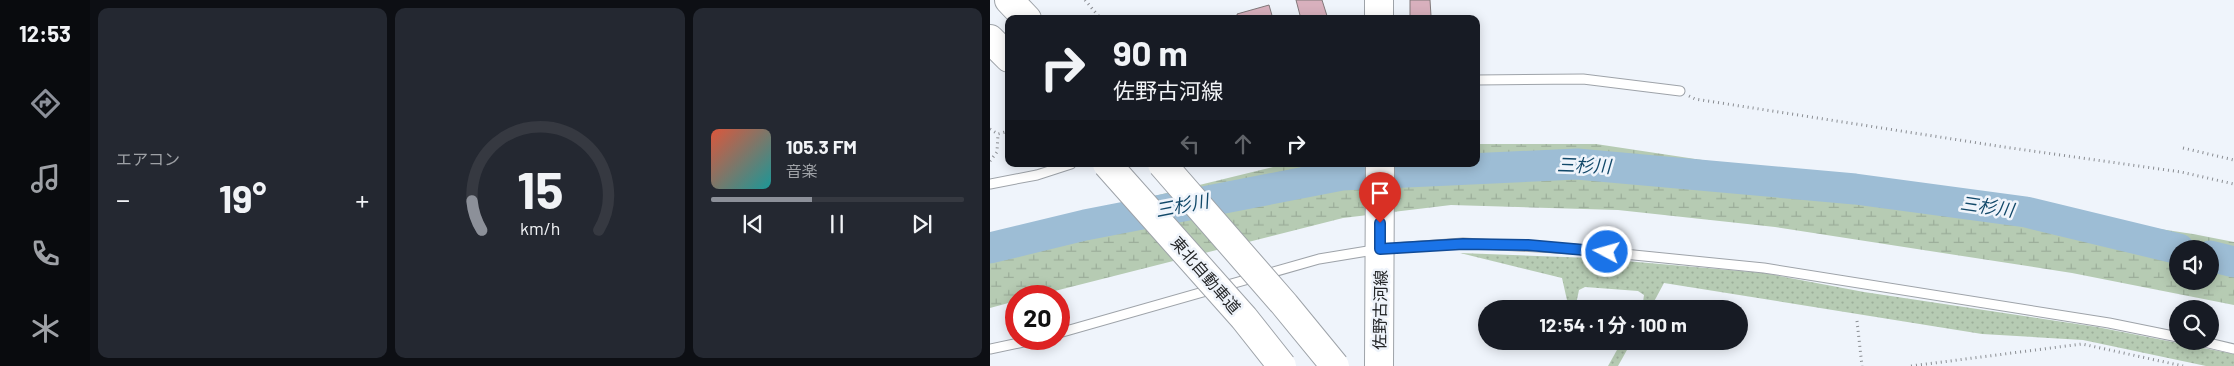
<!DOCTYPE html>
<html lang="ja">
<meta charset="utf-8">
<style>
body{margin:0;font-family:Barlow,"Noto Sans JP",sans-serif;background:#242831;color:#f1f3f6;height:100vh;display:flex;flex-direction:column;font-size:19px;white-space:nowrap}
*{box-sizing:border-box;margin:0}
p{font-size:16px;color:#9ea1a6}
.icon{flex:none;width:28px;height:28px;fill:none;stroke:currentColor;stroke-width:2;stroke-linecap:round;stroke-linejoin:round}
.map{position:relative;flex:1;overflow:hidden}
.side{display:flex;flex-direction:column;gap:8px;padding:8px;background:#0d0f14;width:900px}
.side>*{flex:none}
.guide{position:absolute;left:15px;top:15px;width:475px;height:152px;border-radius:10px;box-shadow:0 2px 12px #0003;background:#171b24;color:#f1f3f6;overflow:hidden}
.controls{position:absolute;left:1179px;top:240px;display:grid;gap:10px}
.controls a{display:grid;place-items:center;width:50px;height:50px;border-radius:50%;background:#171b24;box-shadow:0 2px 12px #0003;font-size:25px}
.speed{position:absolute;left:15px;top:285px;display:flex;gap:10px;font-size:25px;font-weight:700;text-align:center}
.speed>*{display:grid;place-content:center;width:65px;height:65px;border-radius:50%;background:#171b24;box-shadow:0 2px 12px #0003;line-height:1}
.speed .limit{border:8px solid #d22;background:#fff;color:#111}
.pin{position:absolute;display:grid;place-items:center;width:42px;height:42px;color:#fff;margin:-51px -21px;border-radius:50% 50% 50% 0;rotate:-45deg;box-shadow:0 0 5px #0007}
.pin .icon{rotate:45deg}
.me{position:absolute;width:55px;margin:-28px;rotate:276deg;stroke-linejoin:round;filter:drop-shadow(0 0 4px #0008)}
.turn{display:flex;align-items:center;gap:18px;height:105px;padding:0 25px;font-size:22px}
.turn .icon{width:65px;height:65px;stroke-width:2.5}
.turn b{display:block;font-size:35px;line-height:42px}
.lanes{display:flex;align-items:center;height:48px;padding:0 25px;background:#0003;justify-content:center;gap:25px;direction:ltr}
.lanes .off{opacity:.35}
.big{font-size:38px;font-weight:700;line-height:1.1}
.side .widget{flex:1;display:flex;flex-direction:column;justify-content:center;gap:8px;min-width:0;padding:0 18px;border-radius:10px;background:#242831}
.side .dial{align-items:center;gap:0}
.dial svg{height:130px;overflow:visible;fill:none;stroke:#363941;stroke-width:7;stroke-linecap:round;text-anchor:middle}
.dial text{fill:#f1f3f6;stroke:none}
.song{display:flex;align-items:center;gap:15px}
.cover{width:60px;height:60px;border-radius:8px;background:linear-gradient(135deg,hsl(10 70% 55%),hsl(180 70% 35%))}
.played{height:5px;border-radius:2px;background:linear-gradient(90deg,#8c9099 40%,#363941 40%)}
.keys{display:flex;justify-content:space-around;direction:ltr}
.heat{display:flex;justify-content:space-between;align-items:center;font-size:28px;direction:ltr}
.side .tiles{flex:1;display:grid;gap:8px;grid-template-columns:repeat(3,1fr)}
.trip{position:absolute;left:488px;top:300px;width:270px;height:50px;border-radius:25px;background:#171b24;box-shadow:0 2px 12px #0003;font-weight:700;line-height:50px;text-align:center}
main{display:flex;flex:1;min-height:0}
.tab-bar{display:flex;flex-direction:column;width:90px;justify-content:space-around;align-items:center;background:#090b0e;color:#9ea1a6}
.tab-bar .icon{width:35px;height:35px}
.tab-bar .active{color:#8c9099}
.tab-bar b{font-size:22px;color:#f1f3f6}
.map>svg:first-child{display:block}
.grass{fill:url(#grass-dots)}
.wetland{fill:url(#wetland-marsh);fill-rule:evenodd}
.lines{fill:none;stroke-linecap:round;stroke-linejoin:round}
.river{stroke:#9dbdd5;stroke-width:31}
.building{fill:#d8b0bd;stroke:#80787a}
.lane-casing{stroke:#9ea3a9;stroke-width:11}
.primary-casing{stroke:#9ea3a9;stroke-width:30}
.highway-casing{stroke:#9ea3a9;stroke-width:30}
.path{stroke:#8a8d92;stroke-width:3;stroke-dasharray:1 4;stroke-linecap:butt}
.lane{stroke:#fff;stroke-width:9}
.primary{stroke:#fff;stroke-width:28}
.highway{stroke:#fff;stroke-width:28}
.highway-bridge-casing{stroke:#9ea3a9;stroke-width:30;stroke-linecap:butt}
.highway-bridge{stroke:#fff;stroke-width:28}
.route-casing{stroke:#114b97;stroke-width:12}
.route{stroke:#1a73e8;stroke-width:9}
.labels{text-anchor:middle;stroke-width:5;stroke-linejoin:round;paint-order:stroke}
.street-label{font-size:16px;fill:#232527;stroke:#eff4fb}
.water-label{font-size:18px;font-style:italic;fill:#114869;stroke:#eff4fb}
</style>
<main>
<nav class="tab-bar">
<b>12:53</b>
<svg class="icon active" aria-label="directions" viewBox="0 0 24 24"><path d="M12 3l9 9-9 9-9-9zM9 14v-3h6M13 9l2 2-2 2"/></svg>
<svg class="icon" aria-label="music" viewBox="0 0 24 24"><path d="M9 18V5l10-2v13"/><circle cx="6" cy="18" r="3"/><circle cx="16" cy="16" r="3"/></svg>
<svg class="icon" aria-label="phone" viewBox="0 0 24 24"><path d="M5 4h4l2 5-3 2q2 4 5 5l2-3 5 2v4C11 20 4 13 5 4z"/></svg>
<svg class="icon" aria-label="climate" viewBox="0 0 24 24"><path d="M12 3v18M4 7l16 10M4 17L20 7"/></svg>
</nav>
<section class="side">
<div class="tiles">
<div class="widget"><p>エアコン</p>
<div class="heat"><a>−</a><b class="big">19°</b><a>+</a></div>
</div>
<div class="widget dial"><svg viewBox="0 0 100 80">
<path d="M14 69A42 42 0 1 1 86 69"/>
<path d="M14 69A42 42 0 0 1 8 51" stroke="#8c9099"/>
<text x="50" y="56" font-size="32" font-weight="700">15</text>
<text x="50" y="72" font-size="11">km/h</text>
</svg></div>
<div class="widget">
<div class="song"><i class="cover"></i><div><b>105.3 FM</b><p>音楽</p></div></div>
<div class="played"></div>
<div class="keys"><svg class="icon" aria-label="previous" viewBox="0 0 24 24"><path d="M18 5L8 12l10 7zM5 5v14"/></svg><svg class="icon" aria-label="pause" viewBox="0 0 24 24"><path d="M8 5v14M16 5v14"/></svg><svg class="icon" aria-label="next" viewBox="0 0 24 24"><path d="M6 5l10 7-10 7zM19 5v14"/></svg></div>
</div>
</div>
</section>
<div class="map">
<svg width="1244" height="366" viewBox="0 0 1244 366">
<defs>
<pattern id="grass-dots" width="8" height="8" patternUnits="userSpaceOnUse" patternTransform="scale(1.25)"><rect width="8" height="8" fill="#b6cbb3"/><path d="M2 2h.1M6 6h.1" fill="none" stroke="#9cae9a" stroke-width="1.8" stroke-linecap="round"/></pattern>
<pattern id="wetland-marsh" width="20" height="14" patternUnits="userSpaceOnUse" patternTransform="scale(1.25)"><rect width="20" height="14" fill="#b6cbb3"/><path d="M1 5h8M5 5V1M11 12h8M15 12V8" fill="none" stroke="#9cae9a"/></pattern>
</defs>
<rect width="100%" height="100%" fill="#eff4fb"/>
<g class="grass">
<path d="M470,253L601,258L774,273L874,292L1107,327L1244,354V366H1216L1093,340L992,334L674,283L660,309H652L654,295L648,291L595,287L589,290L585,309H579L572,278Z"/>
<path d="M632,341H642L628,366H618Z"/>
</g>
<path class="wetland" d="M486,144H606L1203,234L1244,242V305L1082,273L785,227L628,210L461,205L353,218L45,296H26V301L0,308V236L295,164H486ZM1188,249H1220V281H1188Z"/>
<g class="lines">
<g class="river">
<path d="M0,248L95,225L352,175L587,164L865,189L1036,212L1189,249"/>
<path d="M1220,256L1244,262"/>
</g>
</g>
<g class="building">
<path d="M306,0H332L338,19H311Z"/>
<path d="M420,0H440L441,16L420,17Z"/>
<path d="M279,5L283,19H248L247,14Z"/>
</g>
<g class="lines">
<defs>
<g id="lane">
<path d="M486,80L593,79L690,91"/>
<path d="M0,184L47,175L81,164"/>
<path d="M69,333L329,259L390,249L473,243L584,249L774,268L1119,323L1188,337"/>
<path d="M1210,341L1244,349"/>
<path d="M0,349L48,339"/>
</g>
<g id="primary">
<path d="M389,0V19"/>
<path d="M389,366L390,164"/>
</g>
<g id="highway">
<path d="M19,0L37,19"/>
<path d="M0,39L19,58"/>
</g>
</defs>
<use href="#lane" class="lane-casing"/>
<use href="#primary" class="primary-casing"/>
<use href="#highway" class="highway-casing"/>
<g class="path">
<path d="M95,0L111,19"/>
<path d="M699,96L705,99L1014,147L1191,172L1244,184"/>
<path d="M0,129L8,134L19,131"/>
<path d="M1193,148L1244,160"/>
<path d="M0,161L7,152L8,134"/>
<path d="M867,321L872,366"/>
<path d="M921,366L1092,344L1193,366"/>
</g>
<use href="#lane" class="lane"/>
<use href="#primary" class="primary"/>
<use href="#highway" class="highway"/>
<defs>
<g id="highway-bridge">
<path d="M117,164L254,318L292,366"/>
<path d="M172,164L295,305L345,366"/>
</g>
</defs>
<use href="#highway-bridge" class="highway-bridge-casing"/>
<use href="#highway-bridge" class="highway-bridge"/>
</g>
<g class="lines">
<defs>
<path id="route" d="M390,223V249L473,244L538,245L617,252"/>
</defs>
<use href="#route" class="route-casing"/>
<use href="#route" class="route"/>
</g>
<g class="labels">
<g class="street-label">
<text transform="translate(216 275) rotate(49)" y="6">東北自動車道</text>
<text transform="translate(390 310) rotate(-89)" y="6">佐野古河線</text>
</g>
<g class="water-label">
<text transform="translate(594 166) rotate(2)" y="6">三杉川</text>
<text transform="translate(192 206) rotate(-11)" y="6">三杉川</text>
<text transform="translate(997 207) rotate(8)" y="6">三杉川</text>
</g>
</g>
</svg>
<div class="controls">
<a><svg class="icon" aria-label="sound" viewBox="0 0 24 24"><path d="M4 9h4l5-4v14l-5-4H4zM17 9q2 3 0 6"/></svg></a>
<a><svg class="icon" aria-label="search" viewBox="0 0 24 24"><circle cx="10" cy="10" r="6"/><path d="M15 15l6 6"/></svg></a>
</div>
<div class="speed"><div class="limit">20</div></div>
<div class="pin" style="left:390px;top:223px;background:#d93025"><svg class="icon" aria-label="arrive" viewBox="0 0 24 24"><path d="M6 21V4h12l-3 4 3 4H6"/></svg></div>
<svg class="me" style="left:617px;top:252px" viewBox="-20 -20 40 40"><circle r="17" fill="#1a73e8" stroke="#fff" stroke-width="3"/><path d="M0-11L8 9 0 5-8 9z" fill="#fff"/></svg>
<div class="trip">12:54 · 1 分 · 100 m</div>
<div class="guide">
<div class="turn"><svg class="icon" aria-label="right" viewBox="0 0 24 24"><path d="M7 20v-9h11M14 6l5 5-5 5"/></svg><div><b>90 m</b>佐野古河線</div></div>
<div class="lanes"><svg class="icon off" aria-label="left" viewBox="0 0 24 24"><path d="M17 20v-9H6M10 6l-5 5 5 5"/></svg><svg class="icon off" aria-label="ahead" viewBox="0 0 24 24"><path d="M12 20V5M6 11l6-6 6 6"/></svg><svg class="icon" aria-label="right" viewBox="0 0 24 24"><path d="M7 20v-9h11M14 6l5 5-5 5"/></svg></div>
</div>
</div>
</main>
